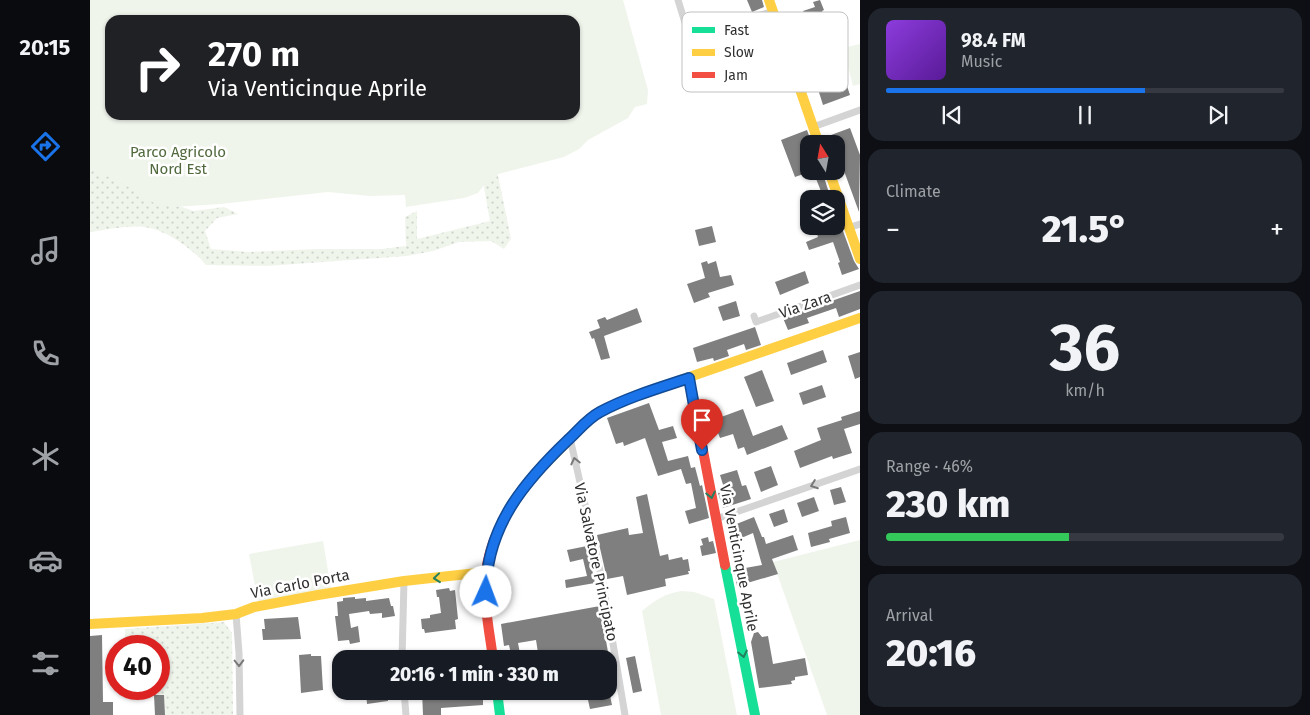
<!DOCTYPE html>
<meta charset="utf-8">
<style>
body{margin:0;font-family:"Fira Sans",sans-serif;background:#20242c;color:#f1f3f6;height:100vh;display:flex;flex-direction:column;font-size:19px;white-space:nowrap}
*{box-sizing:border-box;margin:0}
p{font-size:16px;color:#9ea1a6}
.icon{flex:none;width:28px;height:28px;fill:none;stroke:currentColor;stroke-width:2;stroke-linecap:round;stroke-linejoin:round}
.map{position:relative;flex:1;overflow:hidden}
.sheet{display:flex;flex-direction:column;gap:8px;padding:8px;background:#0d0f14;width:450px}
.sheet>*{flex:none}
.banner{position:absolute;left:15px;top:15px;width:475px;height:105px;border-radius:15px;box-shadow:0 1px 4px #0004;background:#202124;color:#fff;overflow:hidden}
.needle{width:32px;rotate:349deg}
.buttons{position:absolute;left:710px;top:135px;display:grid;gap:10px}
.buttons a{display:grid;place-items:center;width:45px;height:45px;border-radius:10px;background:#171b24;box-shadow:0 1px 4px #0004;font-size:25px}
.speed{position:absolute;left:15px;top:635px;display:flex;gap:10px;font-size:25px;font-weight:700;text-align:center}
.speed>*{display:grid;place-content:center;width:65px;height:65px;border-radius:50%;background:#171b24;box-shadow:0 1px 4px #0004;line-height:1}
.speed .limit{border:8px solid #d22;background:#fff;color:#111}
.pin{position:absolute;display:grid;place-items:center;width:42px;height:42px;color:#fff;margin:-51px -21px;border-radius:50% 50% 50% 0;rotate:-45deg;box-shadow:0 0 5px #0007}
.pin .icon{rotate:45deg}
.me{position:absolute;width:55px;margin:-28px;rotate:2deg;stroke-linejoin:round;filter:drop-shadow(0 0 4px #0008)}
.turn{display:flex;align-items:center;gap:18px;height:105px;padding:0 20px;font-size:22px}
.turn .icon{width:65px;height:65px;stroke-width:2.5}
.turn b{display:block;font-size:35px;line-height:42px}
.big{font-size:38px;font-weight:800;line-height:1.1}
.sheet .card{flex:1;display:flex;flex-direction:column;justify-content:center;gap:8px;min-width:0;padding:0 18px;border-radius:15px;background:#20242c}
.sheet .dial{align-items:center;gap:0}
.dial b{font-size:65px;line-height:1}
.song{display:flex;align-items:center;gap:15px}
.cover{width:60px;height:60px;border-radius:8px;background:linear-gradient(135deg,hsl(270 70% 55%),hsl(270 70% 35%))}
.played{height:5px;border-radius:2px;background:linear-gradient(90deg,#1a73e8 65%,#363941 65%)}
.keys{display:flex;justify-content:space-around;direction:ltr}
.heat{display:flex;justify-content:space-between;align-items:center;font-size:28px;direction:ltr}
.charge{height:8px;border-radius:4px;background:linear-gradient(90deg,#34c759 46%,#363941 0)}
.trip{position:absolute;left:242px;top:650px;width:285px;height:50px;border-radius:15px;background:#171b24;box-shadow:0 1px 4px #0004;font-weight:800;line-height:50px;text-align:center}
main{display:flex;flex:1;min-height:0}
.tab-bar{display:flex;flex-direction:column;width:90px;justify-content:space-around;align-items:center;background:#090b0e;color:#9ea1a6}
.tab-bar .icon{width:35px;height:35px}
.tab-bar .on{color:#1a73e8}
.tab-bar b{font-size:22px;color:#f1f3f6}
.map>svg:first-child{display:block}
.grass{fill:url(#grass-dots)}
.green{fill:#f0f5ec;fill-rule:evenodd}
.building{fill:#7f7f7f}
.lines{fill:none;stroke-linecap:round;stroke-linejoin:round}
.street{stroke:#d4d4d4;stroke-width:7}
.fast{stroke:#16e098;stroke-width:10}
.slow{stroke:#ffcf43;stroke-width:10}
.jam{stroke:#f24e42;stroke-width:10}
.oneway{stroke:#797979}
.oneway2{stroke:#247f5e}
.route-casing{stroke:#114b97;stroke-width:12}
.route{stroke:#1a73e8;stroke-width:9}
.labels{text-anchor:middle;stroke-width:5;stroke-linejoin:round;paint-order:stroke}
.park-label{font-size:15px;fill:#50693d;stroke:#fff}
.street-label{font-size:15px;fill:#2f2f2f;stroke:#fff}
.key{fill:#fff;stroke:#c1c1c1;stroke-width:1}
.key-label{font-size:14px;fill:#2f2f2f}
</style>
<main>
<nav class="tab-bar">
<b>20:15</b>
<svg class="icon on" aria-label="directions" viewBox="0 0 24 24"><path d="M12 3l9 9-9 9-9-9zM9 14v-3h6M13 9l2 2-2 2"/></svg>
<svg class="icon" aria-label="music" viewBox="0 0 24 24"><path d="M9 18V5l10-2v13"/><circle cx="6" cy="18" r="3"/><circle cx="16" cy="16" r="3"/></svg>
<svg class="icon" aria-label="phone" viewBox="0 0 24 24"><path d="M5 4h4l2 5-3 2q2 4 5 5l2-3 5 2v4C11 20 4 13 5 4z"/></svg>
<svg class="icon" aria-label="climate" viewBox="0 0 24 24"><path d="M12 3v18M4 7l16 10M4 17L20 7"/></svg>
<svg class="icon" aria-label="car" viewBox="0 0 24 24"><path d="M5 17H2v-5l4-1 3-4h7l3 4 3 1v5h-3M9 17h6M6 11h13"/><circle cx="7" cy="17" r="2"/><circle cx="17" cy="17" r="2"/></svg>
<svg class="icon" aria-label="filters" viewBox="0 0 24 24"><path d="M4 7h16M4 17h16"/><circle cx="9" cy="7" r="2"/><circle cx="15" cy="17" r="2"/></svg>
</nav>
<div class="map">
<svg width="770" height="715" viewBox="0 0 770 715">
<defs>
<pattern id="grass-dots" width="8" height="8" patternUnits="userSpaceOnUse" patternTransform="scale(1.25)"><rect width="8" height="8" fill="#f0f5ec"/><path d="M2 2h.1M6 6h.1" fill="none" stroke="#ced2cb" stroke-width="1.8" stroke-linecap="round"/></pattern>
</defs>
<rect width="100%" height="100%" fill="#fff"/>
<g class="grass">
<path d="M392,115L409,180L421,239L414,249L401,241L369,242L343,251L317,256L177,266L116,265C103,249 75,229 54,227C41,225 14,230 0,232V166L79,202L103,211L134,207L148,214L127,218L115,231L121,249L160,252L226,249H292L316,246L315,217L327,211V239L400,221L389,159Z"/>
<path d="M134,622L142,633L143,715H75L74,695L35,696V689H69V646H35V629Z"/>
</g>
<g class="green">
<path d="M0,0H533L558,90L557,104L545,107L538,118L498,140L489,149L474,157L401,176L388,193L374,198L316,207L315,195L280,196L238,192L131,204L83,207L64,203L35,185L0,168ZM20,20H485V115H20Z"/>
<path d="M770,44V84L763,86L753,48Z"/>
<path d="M770,540V715H737L683,562Z"/>
<path d="M233,541L241,588L168,602L159,554Z"/>
<path d="M592,591L604,592L624,599L647,715H571L552,611C565,600 576,593 592,591Z"/>
</g>
<g class="building">
<path d="M657,0H672L674,7L662,12Z"/>
<path d="M730,0L734,10L732,11L738,26L739,25L745,40L735,43L728,21L718,24L713,11L725,7L723,2Z"/>
<path d="M754,77L760,95L733,105L727,86Z"/>
<path d="M760,128L770,155L769,212L746,149V144H744L741,135Z"/>
<path d="M717,130L722,144H719V172L705,177L691,140Z"/>
<path d="M723,171H732L741,199H734Z"/>
<path d="M746,212L764,261L769,269L752,275L748,263L750,262L743,242L719,250L716,242L728,237L724,226H732L733,229L746,226Z"/>
<path d="M622,226L626,242L609,246L605,230Z"/>
<path d="M617,261L618,264L626,261L630,277L641,275L644,285L618,293L620,297L604,303L597,284L615,278L611,263Z"/>
<path d="M715,271L719,283L690,295L685,282Z"/>
<path d="M770,291V309L749,317L746,308L717,318L719,323L698,330L693,318Z"/>
<path d="M646,301L650,316L633,321L628,307Z"/>
<path d="M547,308L552,322L514,336L520,358L511,360L504,338L502,339L499,332L510,328L507,320L515,317L517,320Z"/>
<path d="M665,327L671,345L656,350L654,344L637,350L639,356L624,361L623,358L607,362L603,348Z"/>
<path d="M733,350L737,362L701,375L697,363Z"/>
<path d="M770,352V377L765,379L758,356Z"/>
<path d="M672,370L684,401L666,407L654,377Z"/>
<path d="M732,385L736,397L713,405L709,393Z"/>
<path d="M559,403L569,430L583,426L587,438L572,442L578,461L598,456L601,468L605,467L610,486L612,485L619,518L599,524L595,511L606,508L601,483L596,484L591,469L568,476L555,438L534,446L533,442L526,444L517,418Z"/>
<path d="M653,409L663,436L692,425L698,439L657,455L654,447L648,449L643,434L630,438L623,420Z"/>
<path d="M770,411V424L754,429L762,453L743,459L742,456L710,468L704,451L731,440L727,428L752,420L751,417Z"/>
<path d="M681,466L688,485L671,492L664,472Z"/>
<path d="M647,470L652,486L656,485L661,499L633,508L628,493L635,491L630,475Z"/>
<path d="M751,487L756,502L744,505L740,490Z"/>
<path d="M557,494L570,556L578,554L579,560L592,557L593,560L598,559L600,571H598L599,574L575,579L576,586L537,595L533,576L517,579L507,535L538,528L539,535L553,533L546,497Z"/>
<path d="M724,497L729,511L712,517L707,503Z"/>
<path d="M694,509L698,522L684,527L679,514Z"/>
<path d="M664,517L672,537H674L676,544L703,535L708,550L682,559L688,574L647,586L644,570L672,565L663,533L649,539L644,525Z"/>
<path d="M756,517L760,533L739,539L740,542L721,547L718,533L742,526L741,521Z"/>
<path d="M618,537L619,542L623,541L626,553L612,556L610,546L613,545L611,539Z"/>
<path d="M497,546L505,583L476,588L475,580L497,576L493,559L480,562L477,550Z"/>
<path d="M359,588L360,591L365,590L368,619L365,620L366,629L335,633L334,629H332L331,619L340,618V615L351,613L349,597H347L346,590Z"/>
<path d="M265,597V599L276,598V601L299,598L301,606H303L305,616L292,618V613L280,614L279,611L259,614L261,628L268,626L270,642L260,644L259,640L248,641L245,616H248L247,602L253,601V598Z"/>
<path d="M510,606L518,652L480,659H449L446,640L428,643L431,659H422L419,645L414,646L411,624Z"/>
<path d="M208,617L211,639L173,640L172,629H175L174,619Z"/>
<path d="M668,632L672,637L678,636L683,664L715,658L718,675L705,677V680L701,681L702,684L669,688L661,642L664,633Z"/>
<path d="M12,635L13,702H23V715H0V636Z"/>
<path d="M221,654V656H231L233,690L211,693L209,655Z"/>
<path d="M545,656L552,691L543,693L536,658Z"/>
<path d="M276,691H297L298,701L277,704Z"/>
<path d="M332,691H393V705L351,708V715H333Z"/>
<path d="M496,691H519L522,705L500,709Z"/>
<path d="M64,695H74L75,715H65Z"/>
</g>
<g class="lines">
<g class="street">
<path d="M588,0L600,39L683,11"/>
<path d="M723,127L770,110"/>
<path d="M758,228L770,224"/>
<path d="M664,316L666,322L770,285"/>
<path d="M480,438L513,584L535,715"/>
<path d="M626,519L770,469"/>
<path d="M146,614L149,653L150,715"/>
<path d="M312,659L314,581"/>
<path d="M314,691L316,715"/>
</g>
<g class="fast">
<path d="M635,565L665,715"/>
<path d="M407,691L410,715"/>
</g>
<g class="slow">
<path d="M679,0L729,144"/>
<path d="M739,171L770,259"/>
<path d="M447,472L501,418L520,407L553,393L770,318"/>
<path d="M0,624L112,618L146,614L164,607L228,595L314,581L396,572"/>
</g>
<g class="jam">
<path d="M599,378L635,565"/>
<path d="M403,659C400,634 394,608 395,582C397,540 420,503 447,472"/>
</g>
</g>
<defs><path id="oneway-chevron" d="M-2-3.5L2.5 0L-2 3.5" fill="none" stroke-width="1.6" stroke-linecap="round" stroke-linejoin="round" transform="scale(1.25)"/></defs>
<g class="oneway">
<use href="#oneway-chevron" transform="translate(485 461) rotate(-103)"/>
<use href="#oneway-chevron" transform="translate(724 485) rotate(160)"/>
<use href="#oneway-chevron" transform="translate(149 663) rotate(89)"/>
</g>
<g class="oneway2">
<use href="#oneway-chevron" transform="translate(621 495) rotate(78)"/>
<use href="#oneway-chevron" transform="translate(347 578) rotate(174)"/>
<use href="#oneway-chevron" transform="translate(653 654) rotate(78)"/>
</g>
<g class="lines">
<defs>
<path id="route" d="M396,592C396,527 434,482 478,440C489,430 497,419 510,412C538,397 569,388 599,378L612,450"/>
</defs>
<use href="#route" class="route-casing"/>
<use href="#route" class="route"/>
</g>
<g class="labels">
<g class="park-label">
<text x="88" y="157">Parco Agricolo<tspan x="88" dy="17">Nord Est</tspan></text>
</g>
<g class="street-label">
<text transform="translate(715 305) rotate(-19)" y="5">Via Zara</text>
<text transform="translate(649 558) rotate(79)" y="5">Via Venticinque Aprile</text>
<text transform="translate(506 562) rotate(78)" y="5">Via Salvatore Principato</text>
<text transform="translate(210 584) rotate(-11)" y="5">Via Carlo Porta</text>
</g>
</g>
<rect x="592" y="12" width="166" height="80" rx="8" class="key"/>
<rect x="602" y="27" width="23" height="6" fill="#16e098"/>
<rect x="602" y="49" width="23" height="7" fill="#ffcf43"/>
<rect x="602" y="72" width="23" height="6" fill="#f24e42"/>
<g class="key-label">
<text x="634" y="35">Fast</text>
<text x="634" y="57">Slow</text>
<text x="634" y="80">Jam</text>
</g>
</svg>
<div class="buttons">
<a><svg class="needle" viewBox="-14 -14 28 28"><path d="M0-13l5 13h-10z" fill="#e53935"/><path d="M0 13l5-13h-10z" fill="#9ea1a6"/></svg></a>
<a><svg class="icon" aria-label="layers" viewBox="0 0 24 24"><path d="M12 4l9 5-9 5-9-5zM3 14l9 5 9-5"/></svg></a>
</div>
<div class="speed"><div class="limit">40</div></div>
<div class="pin" style="left:612px;top:450px;background:#d93025"><svg class="icon" aria-label="arrive" viewBox="0 0 24 24"><path d="M6 21V4h12l-3 4 3 4H6"/></svg></div>
<svg class="me" style="left:396px;top:592px" viewBox="-20 -20 40 40"><circle r="19" fill="#fff"/><path d="M0-13L10 11 0 6-10 11z" fill="#1a73e8"/></svg>
<div class="trip">20:16 · 1 min · 330 m</div>
<div class="banner">
<div class="turn"><svg class="icon" aria-label="right" viewBox="0 0 24 24"><path d="M7 20v-9h11M14 6l5 5-5 5"/></svg><div><b>270 m</b>Via Venticinque Aprile</div></div>
</div>
</div>
<section class="sheet">
<div class="card">
<div class="song"><i class="cover"></i><div><b>98.4 FM</b><p>Music</p></div></div>
<div class="played"></div>
<div class="keys"><svg class="icon" aria-label="previous" viewBox="0 0 24 24"><path d="M18 5L8 12l10 7zM5 5v14"/></svg><svg class="icon" aria-label="pause" viewBox="0 0 24 24"><path d="M8 5v14M16 5v14"/></svg><svg class="icon" aria-label="next" viewBox="0 0 24 24"><path d="M6 5l10 7-10 7zM19 5v14"/></svg></div>
</div>
<div class="card"><p>Climate</p>
<div class="heat"><a>−</a><b class="big">21.5°</b><a>+</a></div>
</div>
<div class="card dial"><b>36</b><p>km/h</p></div>
<div class="card"><p>Range · 46%</p><b class="big">230 km</b><div class="charge"></div></div>
<div class="card"><p>Arrival</p><b class="big">20:16</b></div>
</section>
</main>
